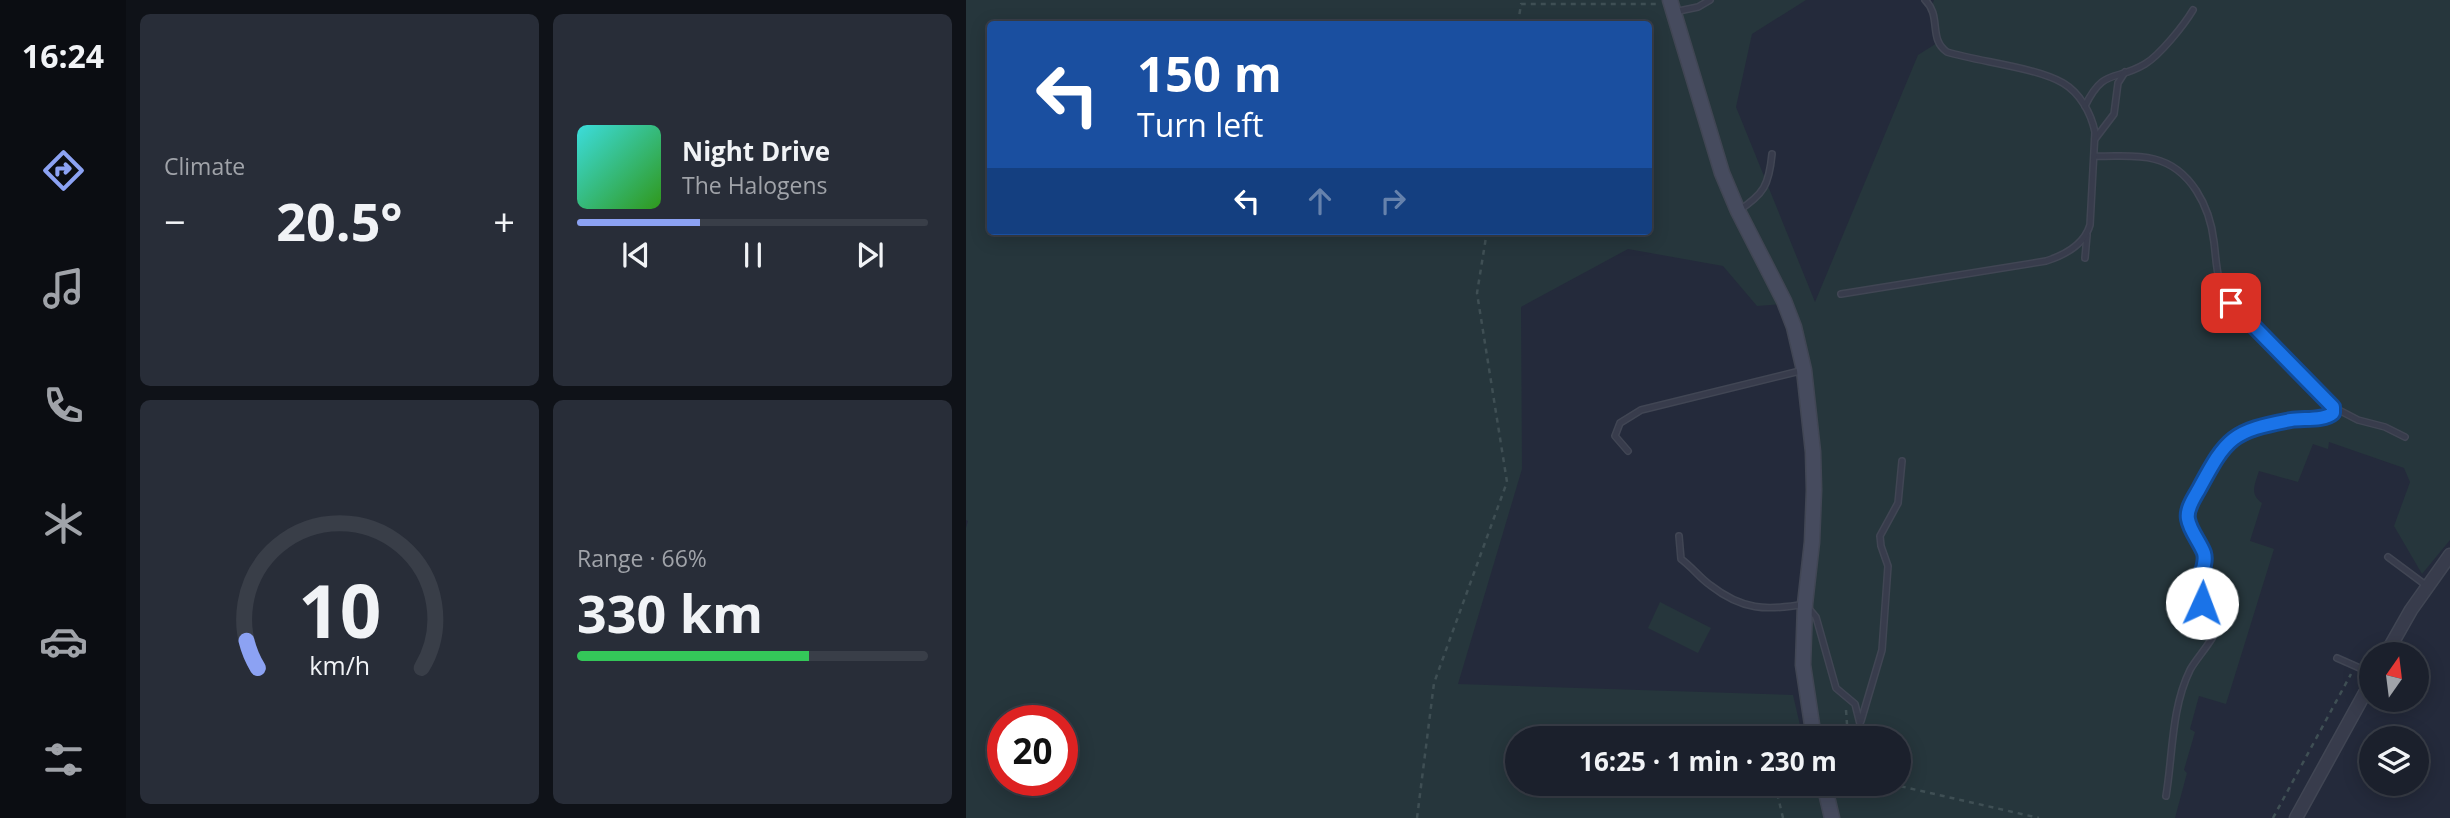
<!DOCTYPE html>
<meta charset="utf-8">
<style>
body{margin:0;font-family:"Open Sans",sans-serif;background:#282d38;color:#f1f3f6;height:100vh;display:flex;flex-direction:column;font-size:26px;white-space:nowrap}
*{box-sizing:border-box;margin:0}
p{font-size:23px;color:#a0a3a9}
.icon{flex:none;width:38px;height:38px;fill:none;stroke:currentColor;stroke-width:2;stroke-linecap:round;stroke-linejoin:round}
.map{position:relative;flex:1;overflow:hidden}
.drawer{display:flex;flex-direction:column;gap:14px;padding:14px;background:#0f1218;width:840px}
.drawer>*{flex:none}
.hud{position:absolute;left:21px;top:21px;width:665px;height:214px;border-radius:7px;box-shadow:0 4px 18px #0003,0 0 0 2px #393e48;background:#1a4fa0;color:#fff;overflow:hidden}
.needle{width:46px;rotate:14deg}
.buttons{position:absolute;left:1393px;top:642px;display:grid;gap:14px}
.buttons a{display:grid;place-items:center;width:70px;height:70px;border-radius:50%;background:#1b202c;box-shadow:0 4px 18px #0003,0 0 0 2px #393e48;font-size:35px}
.speed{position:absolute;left:21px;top:705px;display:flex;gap:14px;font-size:35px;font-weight:700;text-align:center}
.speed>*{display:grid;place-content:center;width:91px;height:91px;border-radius:50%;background:#1b202c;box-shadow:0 4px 18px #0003,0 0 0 2px #393e48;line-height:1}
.speed .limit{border:10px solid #d22;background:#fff;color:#111}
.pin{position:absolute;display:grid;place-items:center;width:60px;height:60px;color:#fff;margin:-30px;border-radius:14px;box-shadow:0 4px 10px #0006}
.me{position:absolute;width:77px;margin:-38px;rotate:2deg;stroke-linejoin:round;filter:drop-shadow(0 0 5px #0008)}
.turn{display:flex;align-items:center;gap:24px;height:147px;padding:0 35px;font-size:32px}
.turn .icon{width:91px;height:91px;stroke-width:2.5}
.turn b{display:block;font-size:49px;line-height:60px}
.lanes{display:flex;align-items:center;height:66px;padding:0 35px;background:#0003;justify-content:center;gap:35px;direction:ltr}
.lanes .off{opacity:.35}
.big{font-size:52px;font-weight:700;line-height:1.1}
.drawer .card{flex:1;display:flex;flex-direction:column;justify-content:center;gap:10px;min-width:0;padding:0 24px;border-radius:10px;background:#282d38}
.drawer .dial{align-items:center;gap:0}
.dial svg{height:182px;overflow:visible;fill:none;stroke:#393e48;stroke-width:7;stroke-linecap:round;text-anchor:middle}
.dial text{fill:#f1f3f6;stroke:none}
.song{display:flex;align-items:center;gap:21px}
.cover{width:84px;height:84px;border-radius:10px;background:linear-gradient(135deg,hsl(180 70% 55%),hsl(110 70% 35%))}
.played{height:7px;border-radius:4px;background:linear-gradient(90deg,#8ca2f3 35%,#393e48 35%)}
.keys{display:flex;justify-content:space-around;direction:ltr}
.heat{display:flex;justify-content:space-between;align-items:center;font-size:38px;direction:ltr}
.charge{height:10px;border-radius:5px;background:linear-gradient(90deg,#34c759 66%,#393e48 0)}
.drawer .tiles{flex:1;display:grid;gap:14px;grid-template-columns:repeat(2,1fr)}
.trip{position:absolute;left:539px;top:726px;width:406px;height:70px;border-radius:35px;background:#1b202c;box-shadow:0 4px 18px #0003,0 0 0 2px #393e48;font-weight:700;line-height:70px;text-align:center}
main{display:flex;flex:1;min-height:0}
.tabs{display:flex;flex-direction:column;width:126px;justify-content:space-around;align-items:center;background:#0b0d12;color:#a0a3a9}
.tabs .icon{width:49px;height:49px}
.tabs .selected{color:#8ca2f3}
.tabs b{font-size:32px;color:#f1f3f6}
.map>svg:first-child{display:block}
.green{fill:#26363c;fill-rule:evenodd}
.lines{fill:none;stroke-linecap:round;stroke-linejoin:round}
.service-casing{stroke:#414654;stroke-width:8}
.tertiary-casing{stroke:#414654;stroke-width:15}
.secondary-casing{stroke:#414654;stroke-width:17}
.path{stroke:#3f4f54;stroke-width:2.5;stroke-dasharray:5 5;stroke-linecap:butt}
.service{stroke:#383c4c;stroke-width:5}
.tertiary{stroke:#383c4c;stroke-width:12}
.secondary{stroke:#464b5e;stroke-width:14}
.route-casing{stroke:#114b97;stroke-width:18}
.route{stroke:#1a73e8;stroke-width:12}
</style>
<main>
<nav class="tabs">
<b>16:24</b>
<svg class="icon selected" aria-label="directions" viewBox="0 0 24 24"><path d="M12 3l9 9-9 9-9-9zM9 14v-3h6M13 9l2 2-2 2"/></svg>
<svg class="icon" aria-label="music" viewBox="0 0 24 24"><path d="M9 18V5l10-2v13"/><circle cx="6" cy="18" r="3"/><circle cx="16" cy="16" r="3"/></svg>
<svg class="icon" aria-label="phone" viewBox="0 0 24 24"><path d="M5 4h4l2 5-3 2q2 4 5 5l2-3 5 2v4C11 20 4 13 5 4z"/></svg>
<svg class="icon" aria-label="climate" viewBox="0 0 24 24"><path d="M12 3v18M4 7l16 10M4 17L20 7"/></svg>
<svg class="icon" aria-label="car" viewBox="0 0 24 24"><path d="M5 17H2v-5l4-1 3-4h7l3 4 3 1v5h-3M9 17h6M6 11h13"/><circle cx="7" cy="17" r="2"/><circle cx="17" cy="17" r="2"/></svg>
<svg class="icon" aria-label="filters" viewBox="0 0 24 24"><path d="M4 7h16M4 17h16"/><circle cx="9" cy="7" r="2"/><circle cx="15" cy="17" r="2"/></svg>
</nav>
<section class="drawer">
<div class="tiles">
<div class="card"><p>Climate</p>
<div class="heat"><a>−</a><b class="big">20.5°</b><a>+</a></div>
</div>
<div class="card">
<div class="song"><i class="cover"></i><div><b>Night Drive</b><p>The Halogens</p></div></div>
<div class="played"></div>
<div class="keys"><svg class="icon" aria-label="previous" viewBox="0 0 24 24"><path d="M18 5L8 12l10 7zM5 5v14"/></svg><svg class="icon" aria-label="pause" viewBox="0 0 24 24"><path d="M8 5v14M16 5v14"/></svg><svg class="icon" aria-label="next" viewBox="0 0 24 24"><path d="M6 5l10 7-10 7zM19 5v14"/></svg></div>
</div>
<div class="card dial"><svg viewBox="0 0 100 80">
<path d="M14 69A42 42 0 1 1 86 69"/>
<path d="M14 69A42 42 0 0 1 9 57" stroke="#8ca2f3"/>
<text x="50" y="56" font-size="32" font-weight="700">10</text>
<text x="50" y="72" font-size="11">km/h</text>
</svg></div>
<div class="card"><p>Range · 66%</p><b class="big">330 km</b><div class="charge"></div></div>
</div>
</section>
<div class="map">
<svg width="1484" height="818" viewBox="0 0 1484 818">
<rect width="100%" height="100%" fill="#242a3b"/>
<g class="green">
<path d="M0,0H840L786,34L770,107L849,302L952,55L971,43L965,8L968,0H1484V540L1456,574L1428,526L1444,482L1438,468L1363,442L1362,449L1347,444L1332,482L1293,471C1289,484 1283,494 1296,503L1284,541L1308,549L1260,704L1233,696L1224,729L1229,732L1218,770L1221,773L1209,818H0V528L2,521L0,520ZM24,24H682V231H24ZM662,249L757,266L791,306L819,304L847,453L840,693L851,738H933V784H551V738H837L827,695L492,684L556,469L555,307ZM37,721H96V780H37Z"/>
<path d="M694,602L745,628L732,653L682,628Z"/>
</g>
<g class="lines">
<defs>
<g id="service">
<path d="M708,12L732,7L744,0"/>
<path d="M1119,106C1138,67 1149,82 1179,64C1194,55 1218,25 1227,10"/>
<path d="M1129,139L1148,114L1152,83L1159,72"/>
<path d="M1128,156C1148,157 1169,154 1188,159C1225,168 1244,207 1248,242C1251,266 1250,284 1265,303L1367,407L1392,420L1419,427L1439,437"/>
<path d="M772,211C798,194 803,185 806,154"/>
<path d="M1119,258L1121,235"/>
<path d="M875,294L1080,261C1099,255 1118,245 1124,225L1129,132C1125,113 1114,93 1097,83C1069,67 1014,62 981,52C962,39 976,16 959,0"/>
<path d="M662,451L649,436L654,423L675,410L838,370"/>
<path d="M713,536L715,559C726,567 734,578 744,585C776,610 800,611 839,604L850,617L870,688L889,704L894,724"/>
<path d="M1422,557L1461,586"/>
<path d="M1371,658L1405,673"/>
<path d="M895,721L916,650L922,566L915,546L914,536L932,503L936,461"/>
<path d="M1200,796C1207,754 1205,709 1224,670C1230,658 1252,636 1251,624C1249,610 1230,603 1230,594C1230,584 1239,573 1240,563C1241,547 1226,533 1222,518C1223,504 1232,491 1238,479C1260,433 1284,425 1333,419C1343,417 1354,418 1365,416L1367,407"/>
</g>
<g id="tertiary">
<path d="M1420,654L1445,610L1484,555"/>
<path d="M1330,818L1405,682"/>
</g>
<g id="secondary">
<path d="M704,0L756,173L772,211L818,301L828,327L838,370L847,452L848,490L846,542L839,604L837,665L848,738"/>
<path d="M858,784L866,818"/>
</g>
</defs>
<use href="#service" class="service-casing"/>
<use href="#tertiary" class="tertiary-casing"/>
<use href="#secondary" class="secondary-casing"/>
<g class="path">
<path d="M552,24L555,4H691"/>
<path d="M880,710L882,738"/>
<path d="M809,784L817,818"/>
<path d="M925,784L1073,818"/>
<path d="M451,818L468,683L541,482L511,293L521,231"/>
<path d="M1307,818L1385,674"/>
</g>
<use href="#service" class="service"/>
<use href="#tertiary" class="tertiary"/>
<use href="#secondary" class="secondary"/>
</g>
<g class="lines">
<defs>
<path id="route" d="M1236,603C1221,592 1243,570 1238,553C1234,542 1224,531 1222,519C1220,509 1228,498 1233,489C1261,437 1266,431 1325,420C1337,418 1358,421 1367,413V407L1265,303"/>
</defs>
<use href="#route" class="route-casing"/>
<use href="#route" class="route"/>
</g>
</svg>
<div class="buttons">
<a><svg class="needle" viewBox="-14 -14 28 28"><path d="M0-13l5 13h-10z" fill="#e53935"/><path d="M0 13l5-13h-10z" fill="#a0a3a9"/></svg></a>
<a><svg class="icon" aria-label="layers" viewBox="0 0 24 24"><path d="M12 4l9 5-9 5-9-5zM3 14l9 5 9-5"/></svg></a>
</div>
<div class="speed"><div class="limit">20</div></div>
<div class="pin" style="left:1265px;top:303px;background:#d93025"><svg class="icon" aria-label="arrive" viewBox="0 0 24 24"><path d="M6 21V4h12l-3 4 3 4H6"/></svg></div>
<svg class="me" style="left:1236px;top:603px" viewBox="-20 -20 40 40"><circle r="19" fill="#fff"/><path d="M0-13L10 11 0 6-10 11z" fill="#1a73e8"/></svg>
<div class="trip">16:25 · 1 min · 230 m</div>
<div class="hud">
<div class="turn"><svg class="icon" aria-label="left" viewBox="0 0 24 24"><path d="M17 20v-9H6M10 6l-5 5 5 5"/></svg><div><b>150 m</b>Turn left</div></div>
<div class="lanes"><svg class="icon" aria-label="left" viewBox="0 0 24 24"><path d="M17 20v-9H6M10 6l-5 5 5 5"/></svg><svg class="icon off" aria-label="ahead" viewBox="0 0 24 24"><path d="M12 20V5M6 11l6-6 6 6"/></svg><svg class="icon off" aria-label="right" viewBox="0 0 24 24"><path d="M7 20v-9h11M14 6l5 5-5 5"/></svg></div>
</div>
</div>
</main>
